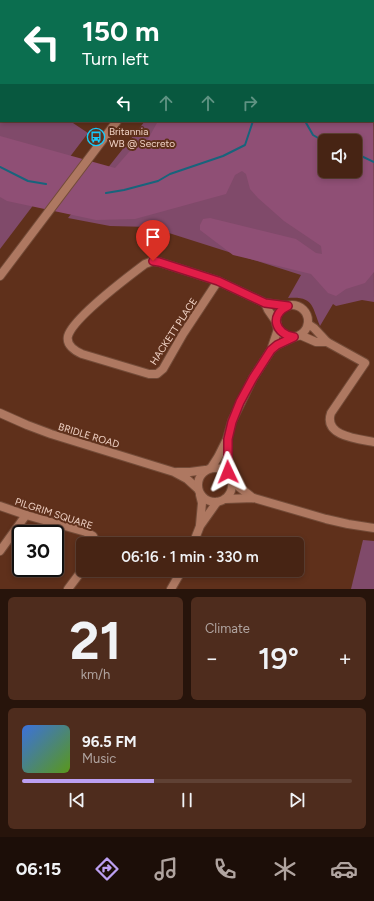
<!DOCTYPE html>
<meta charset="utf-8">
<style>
body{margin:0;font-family:Figtree,sans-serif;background:#4e2c1d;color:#f1f3f6;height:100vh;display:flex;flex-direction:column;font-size:15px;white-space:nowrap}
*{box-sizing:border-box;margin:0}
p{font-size:13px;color:#b0a4a0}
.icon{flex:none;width:22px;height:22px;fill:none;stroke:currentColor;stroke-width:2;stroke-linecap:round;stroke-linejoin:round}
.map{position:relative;height:589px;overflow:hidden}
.sheet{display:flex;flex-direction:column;gap:8px;padding:8px;background:#27140b;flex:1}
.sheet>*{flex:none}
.banner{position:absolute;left:0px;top:0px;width:374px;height:122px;box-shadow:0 2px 6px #0003,0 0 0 1px #5f4134;background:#0b6e4f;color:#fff;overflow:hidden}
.controls{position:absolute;left:318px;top:134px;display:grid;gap:8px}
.controls a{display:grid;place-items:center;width:44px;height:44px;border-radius:6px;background:#472414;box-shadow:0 2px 6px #0003,0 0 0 1px #5f4134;font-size:20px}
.speed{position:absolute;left:12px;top:525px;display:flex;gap:8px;font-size:20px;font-weight:700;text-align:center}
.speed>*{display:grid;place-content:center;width:52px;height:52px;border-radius:50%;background:#472414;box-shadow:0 2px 6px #0003,0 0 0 1px #5f4134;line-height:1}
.speed .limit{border:2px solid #111;border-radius:6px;background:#fff;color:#111}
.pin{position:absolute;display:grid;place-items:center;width:34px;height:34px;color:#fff;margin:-41px -17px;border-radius:50% 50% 50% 0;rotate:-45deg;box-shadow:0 0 4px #0007}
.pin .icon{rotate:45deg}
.me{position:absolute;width:44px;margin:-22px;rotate:358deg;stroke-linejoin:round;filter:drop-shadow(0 0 3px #0008)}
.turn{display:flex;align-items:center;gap:14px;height:84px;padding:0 16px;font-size:18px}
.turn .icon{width:52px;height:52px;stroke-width:2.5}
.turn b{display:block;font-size:28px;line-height:34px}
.lanes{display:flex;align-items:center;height:38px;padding:0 16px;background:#0003;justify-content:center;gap:20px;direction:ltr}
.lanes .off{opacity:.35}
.big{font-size:30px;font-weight:600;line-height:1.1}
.sheet .tile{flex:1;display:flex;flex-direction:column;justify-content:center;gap:6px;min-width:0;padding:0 14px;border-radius:6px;background:#4e2c1d}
.sheet .dial{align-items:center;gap:0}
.dial b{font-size:52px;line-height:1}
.song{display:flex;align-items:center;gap:12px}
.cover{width:48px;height:48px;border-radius:6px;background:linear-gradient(135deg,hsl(220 70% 55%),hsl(90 70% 35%))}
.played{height:4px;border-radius:2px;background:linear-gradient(90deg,#bca0f2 40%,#5f4134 40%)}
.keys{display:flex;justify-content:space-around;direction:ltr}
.heat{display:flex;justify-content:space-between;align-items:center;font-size:22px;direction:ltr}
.sheet .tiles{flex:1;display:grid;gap:8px;grid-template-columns:1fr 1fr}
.tile:last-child{grid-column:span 2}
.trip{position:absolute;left:76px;top:537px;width:228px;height:40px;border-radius:6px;background:#472414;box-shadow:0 2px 6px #0003,0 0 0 1px #5f4134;font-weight:600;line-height:40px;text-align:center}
.dock{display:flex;height:64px;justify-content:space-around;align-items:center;background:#1c0e08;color:#b0a4a0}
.dock .icon{width:28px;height:28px}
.dock .active{color:#bca0f2}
.dock b{font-size:18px;color:#f1f3f6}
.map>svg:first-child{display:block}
.green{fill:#804a6a;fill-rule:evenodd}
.forest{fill:#8f4f75;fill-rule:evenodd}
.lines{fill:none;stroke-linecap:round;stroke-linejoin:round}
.stream{stroke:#18647c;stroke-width:2}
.minor-casing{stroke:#734b38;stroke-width:10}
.minor{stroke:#ae7861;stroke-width:8}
.route-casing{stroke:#92132f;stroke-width:10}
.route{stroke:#e11d48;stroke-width:7}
.labels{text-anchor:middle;stroke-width:4;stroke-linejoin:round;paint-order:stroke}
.poi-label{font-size:10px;fill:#f0d2c5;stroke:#5f301b;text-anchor:start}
.street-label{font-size:10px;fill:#f0d2c5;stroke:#5f301b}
</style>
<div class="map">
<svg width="374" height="589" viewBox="0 0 374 589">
<rect width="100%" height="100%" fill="#5f301b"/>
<g class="green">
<path d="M0,0H203L1,1L0,65Z"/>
<path d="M373,69L374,302L362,300L336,306L333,304L320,326C312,307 314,296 288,298L301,275L150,227L110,226L68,218L145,121H373ZM325,141H355V171H325Z"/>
<path d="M0,103L1,121H70L88,133L0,249Z"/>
<path d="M363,540L374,541V589H351Z"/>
</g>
<g class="forest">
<path d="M131,0H301V1H130Z"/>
<path d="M373,70L374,272L365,283L346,289L336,296L328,293L311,274L233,255L200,230V225L203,219L210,218L296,239L316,253L322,254L321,246L284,221L258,198L250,189L246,174L242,171L235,175L226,194L135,219L96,220L7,201L0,197V136L115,168L129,152L147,141L158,121H373ZM325,141H355V171H325Z"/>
</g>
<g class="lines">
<g class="stream">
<path d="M242,0L244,1"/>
<path d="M305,121L313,135L325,142"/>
<path d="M355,153L374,162"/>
<path d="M0,167L28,181L46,184"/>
<path d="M106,193L124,190L158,181L170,174L223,156L245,145L253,121"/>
</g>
<defs>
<g id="minor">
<path d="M220,1L221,0"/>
<path d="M0,91H1"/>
<path d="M0,276L117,121"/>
<path d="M218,281L183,334L163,369L157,374H149L82,354C75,351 66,345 68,336C73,318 129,276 145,264L153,261L159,262L218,281L265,303L288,306"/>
<path d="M265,303L268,310L277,323"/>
<circle cx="292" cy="321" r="16"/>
<path d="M308,324L314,328L327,342L365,363L331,413C323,436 358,439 374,442"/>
<path d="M300,335L316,342H327"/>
<path d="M272,349L277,345L294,337"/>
<path d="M0,413L27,425L51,434L174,472L187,479L198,489"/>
<circle cx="215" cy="485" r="17"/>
<path d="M211,468L218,457L226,441"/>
<path d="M177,472H190L205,470"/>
<path d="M228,472L227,439L232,421L253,378L271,350L278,329"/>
<path d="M231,479L239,487L253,498"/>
<path d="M225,499L254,498L326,519L348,524L374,528"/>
<path d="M0,506L26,515L86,532L93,536L97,544"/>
<path d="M200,525L202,503L200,495"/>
<path d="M193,544L200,526L217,502"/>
<path d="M0,551L26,515"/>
<path d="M68,589L83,569"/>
<path d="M171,589L182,570"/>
</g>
</defs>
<use href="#minor" class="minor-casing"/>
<use href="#minor" class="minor"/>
</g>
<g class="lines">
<defs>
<path id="route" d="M153,261L159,262L218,281L265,303L288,306C269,315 275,334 294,337L277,345L271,350L253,378L240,402L232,422L228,439V472"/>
</defs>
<use href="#route" class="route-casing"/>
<use href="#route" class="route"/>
</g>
<defs>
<symbol id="bus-ring" viewBox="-11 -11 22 22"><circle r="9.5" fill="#5f301b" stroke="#17cafb" stroke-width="1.5"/><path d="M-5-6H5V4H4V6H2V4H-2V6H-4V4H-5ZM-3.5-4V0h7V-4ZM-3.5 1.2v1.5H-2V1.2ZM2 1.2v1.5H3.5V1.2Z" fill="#17cafb"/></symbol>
</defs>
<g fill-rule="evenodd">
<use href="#bus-ring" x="86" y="127" width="20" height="20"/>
</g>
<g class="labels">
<g class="poi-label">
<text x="109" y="135">Britannia<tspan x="109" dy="12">WB @ Secreto</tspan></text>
</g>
<g class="street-label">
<text transform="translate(173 331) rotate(-57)" y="4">HACKETT PLACE</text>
<text transform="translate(89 435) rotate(17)" y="4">BRIDLE ROAD</text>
<text transform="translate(54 513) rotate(18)" y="4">PILGRIM SQUARE</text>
</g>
</g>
</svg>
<div class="controls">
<a><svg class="icon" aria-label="sound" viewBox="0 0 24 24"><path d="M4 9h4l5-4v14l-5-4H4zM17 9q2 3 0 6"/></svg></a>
</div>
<div class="speed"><div class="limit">30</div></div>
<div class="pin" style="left:153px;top:261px;background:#d93025"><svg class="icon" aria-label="arrive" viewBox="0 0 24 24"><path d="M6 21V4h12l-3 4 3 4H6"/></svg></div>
<svg class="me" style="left:228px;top:472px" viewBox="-20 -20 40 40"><path d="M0-17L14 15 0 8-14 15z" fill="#e11d48" stroke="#fff" stroke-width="4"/></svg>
<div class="trip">06:16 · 1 min · 330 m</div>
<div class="banner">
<div class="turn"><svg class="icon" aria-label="left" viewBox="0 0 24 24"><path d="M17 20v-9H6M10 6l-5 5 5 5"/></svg><div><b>150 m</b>Turn left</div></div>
<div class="lanes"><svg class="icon" aria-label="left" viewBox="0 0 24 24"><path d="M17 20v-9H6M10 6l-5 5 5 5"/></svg><svg class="icon off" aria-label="ahead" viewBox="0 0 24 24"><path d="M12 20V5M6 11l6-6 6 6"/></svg><svg class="icon off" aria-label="ahead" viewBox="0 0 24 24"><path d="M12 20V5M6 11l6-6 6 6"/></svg><svg class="icon off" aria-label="right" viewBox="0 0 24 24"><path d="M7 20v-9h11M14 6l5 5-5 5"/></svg></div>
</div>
</div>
<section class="sheet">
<div class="tiles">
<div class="tile dial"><b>21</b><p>km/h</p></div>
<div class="tile"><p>Climate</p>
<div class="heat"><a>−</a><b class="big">19°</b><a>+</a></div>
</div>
<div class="tile">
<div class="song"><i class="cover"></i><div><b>96.5 FM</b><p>Music</p></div></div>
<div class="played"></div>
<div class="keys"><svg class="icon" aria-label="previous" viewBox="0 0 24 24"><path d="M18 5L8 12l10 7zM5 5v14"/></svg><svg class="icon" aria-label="pause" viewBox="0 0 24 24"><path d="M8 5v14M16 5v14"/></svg><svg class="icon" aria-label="next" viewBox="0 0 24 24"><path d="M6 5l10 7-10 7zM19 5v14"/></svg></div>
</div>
</div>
</section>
<nav class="dock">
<b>06:15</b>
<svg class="icon active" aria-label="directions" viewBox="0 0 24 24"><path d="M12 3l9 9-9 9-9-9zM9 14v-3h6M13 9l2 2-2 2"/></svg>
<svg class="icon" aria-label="music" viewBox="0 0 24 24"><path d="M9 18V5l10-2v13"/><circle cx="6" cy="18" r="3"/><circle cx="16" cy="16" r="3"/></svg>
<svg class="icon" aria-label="phone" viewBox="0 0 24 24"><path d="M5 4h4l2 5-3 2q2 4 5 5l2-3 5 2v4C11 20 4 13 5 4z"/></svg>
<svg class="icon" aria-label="climate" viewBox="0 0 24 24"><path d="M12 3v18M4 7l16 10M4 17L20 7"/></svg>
<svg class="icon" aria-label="car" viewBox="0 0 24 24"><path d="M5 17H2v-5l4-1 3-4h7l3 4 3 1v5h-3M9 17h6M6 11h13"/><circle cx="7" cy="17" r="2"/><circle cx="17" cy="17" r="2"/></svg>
</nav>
